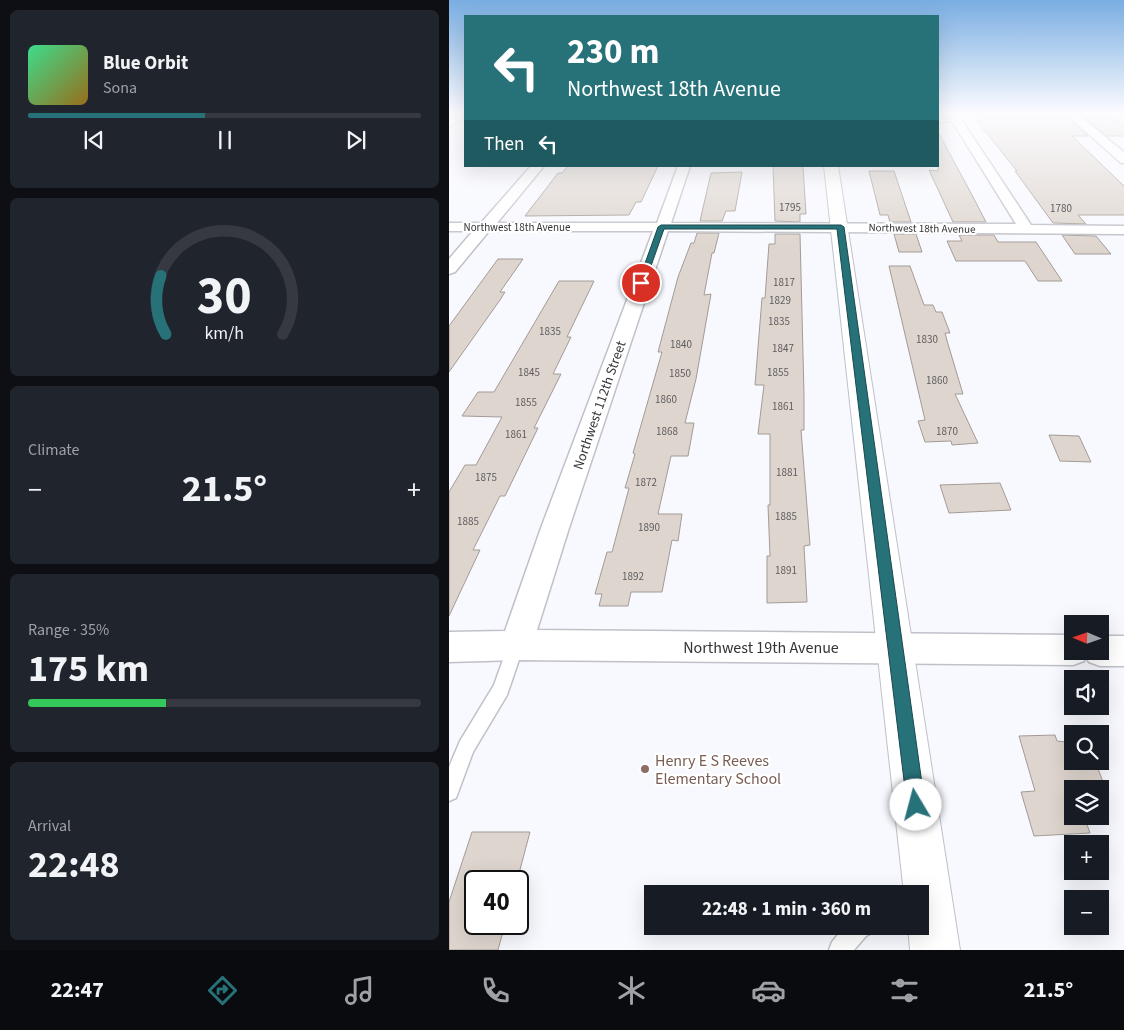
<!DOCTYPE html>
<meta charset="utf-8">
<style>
body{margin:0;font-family:"Source Sans 3",sans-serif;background:#20242c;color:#f1f3f6;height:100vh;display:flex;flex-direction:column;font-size:19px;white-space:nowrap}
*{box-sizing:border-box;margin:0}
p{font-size:16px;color:#9ea1a6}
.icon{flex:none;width:28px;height:28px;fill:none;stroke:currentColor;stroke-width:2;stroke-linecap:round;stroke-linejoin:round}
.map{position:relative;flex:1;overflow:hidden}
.side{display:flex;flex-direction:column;gap:10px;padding:10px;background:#0d0f14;width:449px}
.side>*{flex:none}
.top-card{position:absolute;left:15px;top:15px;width:475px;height:152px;border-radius:0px;box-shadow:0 5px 20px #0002;background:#277179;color:#fff;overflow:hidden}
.needle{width:32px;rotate:272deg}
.buttons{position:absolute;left:615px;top:615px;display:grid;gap:10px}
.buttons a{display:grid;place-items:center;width:45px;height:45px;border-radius:0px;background:#171b24;box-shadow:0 5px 20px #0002;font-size:25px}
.speed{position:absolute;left:15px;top:870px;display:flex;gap:10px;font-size:25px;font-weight:700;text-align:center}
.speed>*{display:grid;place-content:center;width:65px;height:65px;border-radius:50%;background:#171b24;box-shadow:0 5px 20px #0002;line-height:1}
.speed .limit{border:2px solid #111;border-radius:8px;background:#fff;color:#111}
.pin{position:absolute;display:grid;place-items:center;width:42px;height:42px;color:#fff;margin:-21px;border:2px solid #fff;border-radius:50%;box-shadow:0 1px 5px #0007}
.me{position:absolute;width:55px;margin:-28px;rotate:352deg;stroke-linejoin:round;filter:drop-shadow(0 0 4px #0008)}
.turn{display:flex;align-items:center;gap:18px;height:105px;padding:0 20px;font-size:22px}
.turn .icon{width:65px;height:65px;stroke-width:2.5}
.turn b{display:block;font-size:35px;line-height:42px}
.then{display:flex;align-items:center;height:48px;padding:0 20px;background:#0003;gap:10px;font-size:19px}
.big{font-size:38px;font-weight:700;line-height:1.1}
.side .widget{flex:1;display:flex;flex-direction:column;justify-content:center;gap:8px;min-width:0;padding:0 18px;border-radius:8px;background:#20242c}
.side .dial{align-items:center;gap:0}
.dial svg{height:130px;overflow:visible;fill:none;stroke:#363941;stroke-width:7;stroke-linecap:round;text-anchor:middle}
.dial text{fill:#f1f3f6;stroke:none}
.song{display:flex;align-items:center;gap:15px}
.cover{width:60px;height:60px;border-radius:8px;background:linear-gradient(135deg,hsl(150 70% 55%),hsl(40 70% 35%))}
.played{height:5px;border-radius:2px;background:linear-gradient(90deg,#277179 45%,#363941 45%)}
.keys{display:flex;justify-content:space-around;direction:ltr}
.heat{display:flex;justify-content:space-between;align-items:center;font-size:28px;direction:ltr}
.charge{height:8px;border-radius:4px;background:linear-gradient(90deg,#34c759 35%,#363941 0)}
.trip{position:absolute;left:195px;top:885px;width:285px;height:50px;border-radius:0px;background:#171b24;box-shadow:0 5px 20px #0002;font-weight:700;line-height:50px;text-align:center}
.menu{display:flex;height:80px;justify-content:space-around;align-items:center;background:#090b0e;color:#9ea1a6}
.menu .icon{width:35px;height:35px}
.menu .current{color:#277179}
.menu b{font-size:22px;color:#f1f3f6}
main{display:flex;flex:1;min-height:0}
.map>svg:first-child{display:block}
.building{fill:#ded5ce;stroke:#a39b95}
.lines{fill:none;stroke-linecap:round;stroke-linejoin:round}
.service-casing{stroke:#c0c0c9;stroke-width:3}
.minor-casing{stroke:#c0c0c9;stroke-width:3}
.tertiary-casing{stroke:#c0c0c9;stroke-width:2}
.service{fill:#fff;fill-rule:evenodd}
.minor{fill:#fff;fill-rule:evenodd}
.tertiary{fill:#fff;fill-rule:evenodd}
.route{fill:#277179;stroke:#19494f}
.education-dot{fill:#8d6e63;stroke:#fff;stroke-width:2}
.labels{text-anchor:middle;stroke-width:4.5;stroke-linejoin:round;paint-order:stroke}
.number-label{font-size:11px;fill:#5e5c5d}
.far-street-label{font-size:11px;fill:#333337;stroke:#fff}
.street-label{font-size:14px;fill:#333337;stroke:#fff}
.near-street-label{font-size:16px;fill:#333337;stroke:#fff}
.near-education-label{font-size:16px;fill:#785e54;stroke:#fff;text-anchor:start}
</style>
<main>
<section class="side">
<div class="widget">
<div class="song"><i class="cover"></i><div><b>Blue Orbit</b><p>Sona</p></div></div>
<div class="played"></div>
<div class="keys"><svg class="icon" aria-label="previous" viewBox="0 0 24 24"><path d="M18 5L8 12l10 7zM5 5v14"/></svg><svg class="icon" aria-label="pause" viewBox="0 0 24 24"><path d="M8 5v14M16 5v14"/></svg><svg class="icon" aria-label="next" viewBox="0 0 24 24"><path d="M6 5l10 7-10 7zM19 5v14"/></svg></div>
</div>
<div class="widget dial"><svg viewBox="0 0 100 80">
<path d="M14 69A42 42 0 1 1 86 69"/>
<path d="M14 69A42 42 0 0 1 11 33" stroke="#277179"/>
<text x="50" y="56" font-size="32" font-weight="700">30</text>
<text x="50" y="72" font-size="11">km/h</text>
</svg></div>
<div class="widget"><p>Climate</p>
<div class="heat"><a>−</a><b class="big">21.5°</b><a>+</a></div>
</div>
<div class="widget"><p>Range · 35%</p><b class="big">175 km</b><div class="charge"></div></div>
<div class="widget"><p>Arrival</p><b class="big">22:48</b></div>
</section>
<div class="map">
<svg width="676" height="950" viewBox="0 0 676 950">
<rect width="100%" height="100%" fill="#f8f9ff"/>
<g class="building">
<path d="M529,113H614L639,136H623L676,187V215H629L637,224L604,223L566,171H568L528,121H535Z"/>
<path d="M630,113H658L676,126V136H658Z"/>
<path d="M489,132L523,195L537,222H504L480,170L489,171Z"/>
<path d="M119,166H209L192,202H187L180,215L76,216L109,173H113Z"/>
<path d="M324,166H354L357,214H351V222L326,221Z"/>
<path d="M420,171H445L462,222H441L439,215H431Z"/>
<path d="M293,172L286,211H277L273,221H251L262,173Z"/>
<path d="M248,233H270L265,253H263L255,295L262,294L247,379L236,423H245L239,456H222L209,514H233L229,541L223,540L213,592H182L179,606H150L153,594H146L158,552H163L180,488H176L186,454L184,453L213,352H209L229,277L242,243H245Z"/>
<path d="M326,234H351L355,395V430H352L361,545L355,546L358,602L318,603V556H321L319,505H321V434H309L315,385H306L313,298H316L320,244H326Z"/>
<path d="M445,234H467L473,252H450Z"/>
<path d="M510,235H545L549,242H587L613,281H589L576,261H507L498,241H513Z"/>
<path d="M613,235L647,236L662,254H626Z"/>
<path d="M49,259H74L51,292H56L51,300L0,372V326Z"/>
<path d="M440,266H461L475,305H484L487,312H493L501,333H496L499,344L514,394H506L529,443L503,445L502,441L476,442L469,421L476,420Z"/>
<path d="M110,281H145L118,337H122L104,374H112L85,428H89L56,496H51L24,550H31L0,616V492L16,465H27L53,417L13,416L29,392H45Z"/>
<path d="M600,435L630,436L642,462L611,461Z"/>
<path d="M551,483L562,510L500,513L491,485Z"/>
<path d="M606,735L608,741L616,742L619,750H624V761H646L659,795H651V789H624V816H635L641,833L585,836L572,792L586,791L570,736Z"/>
<path d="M23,832H81L68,881H26V924H56L49,950H0V902Z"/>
</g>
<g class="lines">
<defs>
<g id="service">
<path d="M489,115L493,119L511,121L490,122Z"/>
<path d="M67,638L73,640L75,645L58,695L24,752L7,798L0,801V767L11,741L45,685L61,640Z"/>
<path d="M396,926H424L421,934L417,936L405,950H380L383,942Z"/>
</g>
<g id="minor">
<path d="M8,113H16V117L0,127V119Z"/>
<path d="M498,113H508L582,225L676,226V234L219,231L120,528L88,630L624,635V651H651V636H676V666H651L640,662L637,656L635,661L624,665L67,660L0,662V632L56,631L92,528L204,231H40L6,272L0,274V259L24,231H0V223H32L82,166H95L48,223H208L229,166H241L222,223L567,224Z"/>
<path d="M616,113H627L676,153V163H672Z"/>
</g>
<path id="tertiary" d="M375,166H389L511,950H461L459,926H471V894H455Z"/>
</defs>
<use href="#service" class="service-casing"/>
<use href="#minor" class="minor-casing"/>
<use href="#tertiary" class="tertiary-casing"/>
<use href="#service" class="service"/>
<use href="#minor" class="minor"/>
<use href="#tertiary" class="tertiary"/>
</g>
<linearGradient id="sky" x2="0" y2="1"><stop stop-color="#79ade2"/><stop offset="0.46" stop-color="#fcfcff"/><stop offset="1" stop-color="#fcfcff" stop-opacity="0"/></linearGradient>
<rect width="676" height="246" fill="url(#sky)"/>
<path class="route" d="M212,225H392L395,227L476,805L473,811L467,814L461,811L458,805L388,229H215L196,283L190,285L189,283L209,227Z"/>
<circle class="education-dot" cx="196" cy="769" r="5"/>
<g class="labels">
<g class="number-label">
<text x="341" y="211">1795</text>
<text x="612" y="212">1780</text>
<text x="335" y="286">1817</text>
<text x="331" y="304">1829</text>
<text x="330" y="325">1835</text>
<text x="101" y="335">1835</text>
<text x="478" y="343">1830</text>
<text x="232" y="348">1840</text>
<text x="334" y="352">1847</text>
<text x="80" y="376">1845</text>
<text x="329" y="376">1855</text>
<text x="231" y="377">1850</text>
<text x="488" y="384">1860</text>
<text x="217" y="403">1860</text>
<text x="77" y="406">1855</text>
<text x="334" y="410">1861</text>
<text x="218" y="435">1868</text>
<text x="498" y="435">1870</text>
<text x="67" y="438">1861</text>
<text x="338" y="476">1881</text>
<text x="37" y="481">1875</text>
<text x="197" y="486">1872</text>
<text x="337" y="520">1885</text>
<text x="19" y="525">1885</text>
<text x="200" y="531">1890</text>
<text x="337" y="574">1891</text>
<text x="184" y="580">1892</text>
</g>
<g class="far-street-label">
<text x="68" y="231">Northwest 18th Avenue</text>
<text transform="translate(473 228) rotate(1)" y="4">Northwest 18th Avenue</text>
</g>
<g class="street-label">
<text transform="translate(150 405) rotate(-71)" y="5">Northwest 112th Street</text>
</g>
<g class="near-street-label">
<text x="312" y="653">Northwest 19th Avenue</text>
</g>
<g class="near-education-label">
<text x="206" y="766">Henry E S Reeves<tspan x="206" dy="18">Elementary School</tspan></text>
</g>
</g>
</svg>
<div class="buttons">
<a><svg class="needle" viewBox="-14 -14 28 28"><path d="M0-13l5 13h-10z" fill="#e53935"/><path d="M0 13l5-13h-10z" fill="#9ea1a6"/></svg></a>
<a><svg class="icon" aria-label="sound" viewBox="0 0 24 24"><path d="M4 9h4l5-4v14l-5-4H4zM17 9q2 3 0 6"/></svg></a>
<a><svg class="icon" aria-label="search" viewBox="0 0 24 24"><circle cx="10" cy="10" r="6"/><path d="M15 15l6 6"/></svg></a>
<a><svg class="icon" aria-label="layers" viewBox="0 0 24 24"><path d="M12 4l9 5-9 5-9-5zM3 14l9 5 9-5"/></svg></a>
<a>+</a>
<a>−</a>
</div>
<div class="speed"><div class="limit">40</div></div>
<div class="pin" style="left:192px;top:283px;background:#d93025"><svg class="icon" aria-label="arrive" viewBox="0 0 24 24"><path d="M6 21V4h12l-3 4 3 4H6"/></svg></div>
<svg class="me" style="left:467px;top:805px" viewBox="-20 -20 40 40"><circle r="19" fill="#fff"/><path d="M0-13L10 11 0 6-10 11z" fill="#277179"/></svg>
<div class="trip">22:48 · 1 min · 360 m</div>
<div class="top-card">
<div class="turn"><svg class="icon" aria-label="left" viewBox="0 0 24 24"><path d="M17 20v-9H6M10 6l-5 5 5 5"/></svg><div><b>230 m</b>Northwest 18th Avenue</div></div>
<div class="then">Then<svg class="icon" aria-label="left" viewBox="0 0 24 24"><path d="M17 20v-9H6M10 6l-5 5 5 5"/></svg></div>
</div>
</div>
</main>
<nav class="menu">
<b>22:47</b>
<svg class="icon current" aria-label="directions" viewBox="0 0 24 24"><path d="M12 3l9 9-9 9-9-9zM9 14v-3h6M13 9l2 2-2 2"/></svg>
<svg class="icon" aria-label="music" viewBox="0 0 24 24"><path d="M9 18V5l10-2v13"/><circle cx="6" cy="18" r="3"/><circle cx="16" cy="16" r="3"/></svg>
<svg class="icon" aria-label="phone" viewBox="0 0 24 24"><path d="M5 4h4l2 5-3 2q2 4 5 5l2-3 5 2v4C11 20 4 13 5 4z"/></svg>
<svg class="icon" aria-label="climate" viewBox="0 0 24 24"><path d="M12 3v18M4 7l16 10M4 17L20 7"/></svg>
<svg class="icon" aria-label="car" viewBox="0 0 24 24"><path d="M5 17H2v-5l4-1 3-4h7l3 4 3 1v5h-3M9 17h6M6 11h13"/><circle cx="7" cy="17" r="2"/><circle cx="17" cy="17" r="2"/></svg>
<svg class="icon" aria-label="filters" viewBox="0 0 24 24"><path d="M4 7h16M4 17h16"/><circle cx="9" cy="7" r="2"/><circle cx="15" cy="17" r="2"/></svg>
<b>21.5°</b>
</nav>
